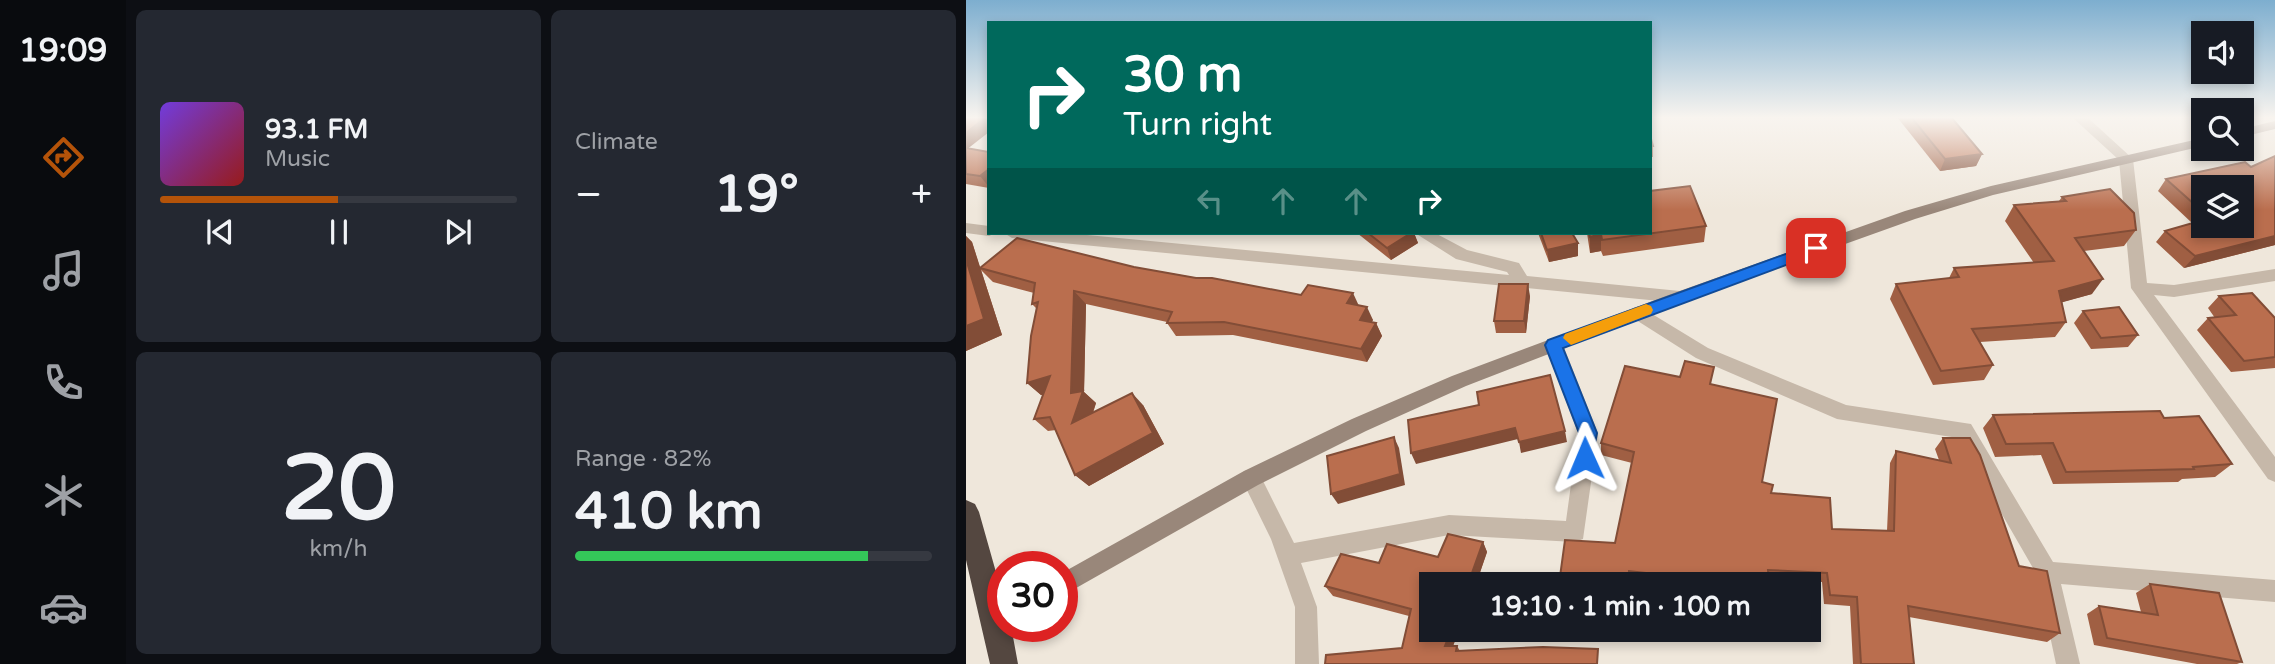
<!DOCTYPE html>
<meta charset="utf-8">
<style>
body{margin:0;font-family:"Varela Round",sans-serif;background:#242831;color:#f1f3f6;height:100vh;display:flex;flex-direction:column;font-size:26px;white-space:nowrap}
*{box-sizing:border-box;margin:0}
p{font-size:23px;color:#9ea1a6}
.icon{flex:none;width:38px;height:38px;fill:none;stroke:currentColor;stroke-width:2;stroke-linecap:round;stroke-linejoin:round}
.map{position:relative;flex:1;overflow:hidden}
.drawer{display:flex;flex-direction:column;gap:10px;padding:10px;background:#0d0f14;width:840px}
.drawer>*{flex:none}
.guide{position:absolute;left:21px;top:21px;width:665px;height:214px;border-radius:0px;box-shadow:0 4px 10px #0003;background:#00695c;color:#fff;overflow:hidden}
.tools{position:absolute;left:1225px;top:21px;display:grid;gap:14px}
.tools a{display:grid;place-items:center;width:63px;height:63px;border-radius:0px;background:#171b24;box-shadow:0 4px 10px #0003;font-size:35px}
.speed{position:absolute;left:21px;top:551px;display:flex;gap:14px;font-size:35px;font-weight:700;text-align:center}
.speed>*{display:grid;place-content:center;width:91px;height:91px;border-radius:50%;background:#171b24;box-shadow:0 4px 10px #0003;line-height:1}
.speed .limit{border:10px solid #d22;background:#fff;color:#111}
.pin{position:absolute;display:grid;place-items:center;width:60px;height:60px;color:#fff;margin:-30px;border-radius:14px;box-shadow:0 4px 10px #0006}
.me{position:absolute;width:77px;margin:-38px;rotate:359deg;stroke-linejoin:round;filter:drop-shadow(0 0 5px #0008)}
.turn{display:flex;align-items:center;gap:24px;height:147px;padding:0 21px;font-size:32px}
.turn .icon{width:91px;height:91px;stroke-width:2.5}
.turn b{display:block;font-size:49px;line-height:60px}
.lanes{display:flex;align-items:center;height:66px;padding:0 21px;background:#0003;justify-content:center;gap:35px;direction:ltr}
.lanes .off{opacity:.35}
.big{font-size:52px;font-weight:800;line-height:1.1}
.drawer .card{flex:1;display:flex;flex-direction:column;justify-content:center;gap:10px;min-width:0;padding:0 24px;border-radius:10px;background:#242831}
.drawer .dial{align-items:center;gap:0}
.dial b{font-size:91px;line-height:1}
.song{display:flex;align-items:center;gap:21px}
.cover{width:84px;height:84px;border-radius:10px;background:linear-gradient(135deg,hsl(260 70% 55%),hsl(0 70% 35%))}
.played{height:7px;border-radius:4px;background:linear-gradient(90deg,#b45309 50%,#363941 50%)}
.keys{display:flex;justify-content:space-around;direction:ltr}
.heat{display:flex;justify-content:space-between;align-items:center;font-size:38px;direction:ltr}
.charge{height:10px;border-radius:5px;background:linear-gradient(90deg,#34c759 82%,#363941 0)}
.drawer .tiles{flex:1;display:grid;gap:10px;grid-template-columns:repeat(2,1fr)}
.trip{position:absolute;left:453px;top:572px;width:402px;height:70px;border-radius:0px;background:#171b24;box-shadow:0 4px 10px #0003;font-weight:800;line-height:70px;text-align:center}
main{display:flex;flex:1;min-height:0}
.menu{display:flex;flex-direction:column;width:126px;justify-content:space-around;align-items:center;background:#090b0e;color:#9ea1a6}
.menu .icon{width:49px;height:49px}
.menu .on{color:#b45309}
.menu b{font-size:32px;color:#f1f3f6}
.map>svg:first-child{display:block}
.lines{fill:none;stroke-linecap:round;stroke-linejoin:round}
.street{fill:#c6b8a9;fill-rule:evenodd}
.secondary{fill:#99877a;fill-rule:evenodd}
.highway{fill:#544740;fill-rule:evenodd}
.wall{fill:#a05f43;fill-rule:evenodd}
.shaded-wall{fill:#824d37}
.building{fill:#ba6e4e;stroke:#824d37;stroke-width:2}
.route{fill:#1a73e8;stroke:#114b97;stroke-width:2}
.slow{fill:#f59e0b}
</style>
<main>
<nav class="menu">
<b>19:09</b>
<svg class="icon on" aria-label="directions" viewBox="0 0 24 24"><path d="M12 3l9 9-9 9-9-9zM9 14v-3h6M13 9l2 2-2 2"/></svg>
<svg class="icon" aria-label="music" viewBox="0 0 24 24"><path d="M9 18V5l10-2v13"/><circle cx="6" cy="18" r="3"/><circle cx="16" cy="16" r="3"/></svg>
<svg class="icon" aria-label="phone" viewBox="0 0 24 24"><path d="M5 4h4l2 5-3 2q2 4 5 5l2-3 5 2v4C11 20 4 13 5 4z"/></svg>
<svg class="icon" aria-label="climate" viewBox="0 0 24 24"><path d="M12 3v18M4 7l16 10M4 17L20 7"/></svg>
<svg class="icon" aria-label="car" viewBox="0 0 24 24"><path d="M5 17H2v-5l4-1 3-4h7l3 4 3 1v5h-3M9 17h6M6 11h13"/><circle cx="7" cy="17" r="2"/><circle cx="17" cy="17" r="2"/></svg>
</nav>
<section class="drawer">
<div class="tiles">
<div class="card">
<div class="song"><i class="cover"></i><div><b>93.1 FM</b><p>Music</p></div></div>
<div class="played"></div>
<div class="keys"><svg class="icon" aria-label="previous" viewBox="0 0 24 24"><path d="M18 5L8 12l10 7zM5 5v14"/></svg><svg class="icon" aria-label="pause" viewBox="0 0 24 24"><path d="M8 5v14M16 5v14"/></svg><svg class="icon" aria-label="next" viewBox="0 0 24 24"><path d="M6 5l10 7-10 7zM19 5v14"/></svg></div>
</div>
<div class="card"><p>Climate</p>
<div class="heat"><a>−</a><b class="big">19°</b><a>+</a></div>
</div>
<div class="card dial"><b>20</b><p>km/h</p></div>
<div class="card"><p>Range · 82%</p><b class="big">410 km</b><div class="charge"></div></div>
</div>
</section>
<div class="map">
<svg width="1309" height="664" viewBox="0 0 1309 664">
<rect width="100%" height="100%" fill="#efe7db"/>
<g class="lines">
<g class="street">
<path d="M1106,117H1121L1167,159L1181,283L1208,285L1309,269V281L1208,297L1188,295L1309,457V482L1302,479L1165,288L1153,160Z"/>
<path d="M0,223L23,226V233H30L23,236L0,233Z"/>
<path d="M38,233H100L543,275L541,272L490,259L449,233H469L501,250L553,263L561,276L714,291L722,297L714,303L46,238Z"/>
<path d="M673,306L742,348L880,405L1005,424L1087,562L1309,580V602L1095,584L1114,664H1090L1071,575L992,438L871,419L730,358L667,318L664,313L667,308Z"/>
<path d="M588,338L594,340L597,345L632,433L617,539L609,542L483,535L335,563L351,607L353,664H329V607L305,539L275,478L278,471L285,469L292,471L328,543L483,515L600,521L612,433L579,345L582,340Z"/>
</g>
<g class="secondary">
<path d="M1309,121V129L1276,137V129Z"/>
<path d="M1237,138V146L1027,195L949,219L720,301L500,386L400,431L292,485L96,596V573L278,471L386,419L486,376L708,293L939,211L1025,186Z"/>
</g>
<path class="highway" d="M0,500L9,504L13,512L37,597V626H45L52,664H24L0,560Z"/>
</g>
<g class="wall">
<path d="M0,117L1,149L23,152V188L0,184Z"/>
<path d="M931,117H985L1016,154L1010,166L974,171Z"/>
<path d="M684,135L687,146V157H684Z"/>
<path d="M1309,156V245L1218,268L1190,242L1199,231L1226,223L1192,191L1200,179L1285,167ZM1237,187L1276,226H1237Z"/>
<path d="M1096,197L1170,230L1158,246L1118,251L1126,294L1096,302L1100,322L1089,337L1014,342L1027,365L1018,380L967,385L924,299L930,284L983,278L988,268L1068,263L1039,221L1048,205L1093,201Z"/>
<path d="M740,226L738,242L637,256L635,251L624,253L621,233H684Z"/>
<path d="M391,233H448L452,243L425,260Z"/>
<path d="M572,233H606L612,243V256L583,262Z"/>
<path d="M0,236L6,242L14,268L168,267L392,305L407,320L405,322L410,323L416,336L401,362L267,335L210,336L201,323V322L120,304L118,392L130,403L127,413L177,405L198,444L123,486L109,475L90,430L82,431L68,419L77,395H75L61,383L71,309L66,304L68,293L27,282L15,270L36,335L0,351Z"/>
<path d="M564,296L560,333H530L528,321Z"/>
<path d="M1253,296L1309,318V368L1265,372L1231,330L1242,318H1249L1242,308Z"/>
<path d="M1117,311L1172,335L1162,347L1125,349L1108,323Z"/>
<path d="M745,385L796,482L805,493L866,529L921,531L924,463L930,451L973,460L969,449L977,438L1053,566L1094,633L1081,642L943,617L948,664H887L884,606L858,604L856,582L803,580V584H698L663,580L649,543L666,463L635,455V443Z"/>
<path d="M1027,415L1198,418L1266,464L1249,477L1216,479L1212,482L1087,484L1075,455L1029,457L1017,428Z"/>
<path d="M517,542L521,552L510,584H466L493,630L487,646H491L494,651L632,649V664H359L436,648L443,616L367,596L359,586L413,563L472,557Z"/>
<path d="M1184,584L1276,662L1271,664H1231L1128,645L1121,614L1133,606L1175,612L1170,593Z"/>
</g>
<g class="shaded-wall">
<path d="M20,117H23V132L0,150V133Z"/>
<path d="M1016,154L1010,166L974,171L979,159Z"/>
<path d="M23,169V187L14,176Z"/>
<path d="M445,233H448L452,243L425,260L421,248Z"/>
<path d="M635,234V251L624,253V237Z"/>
<path d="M0,236L6,242L36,335L0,351Z"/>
<path d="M1309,236V245L1218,268L1229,256Z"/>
<path d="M612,243V256L583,262L581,250Z"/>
<path d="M1137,279L1126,294L1083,306L1093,291Z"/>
<path d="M562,284L564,296L560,333L558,321Z"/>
<path d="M108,291L120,304L118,392L130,403L119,435L106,423L105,393Z"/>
<path d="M387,293L393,306L381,303Z"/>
<path d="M401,307L407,320L399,333L394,320Z"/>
<path d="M410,323L416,336L401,362L395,349Z"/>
<path d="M84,376L97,389L75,395L61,383Z"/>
<path d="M166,393L177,405L198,444L123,486L109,475Z"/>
<path d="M549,428L552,439L450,464L445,453Z"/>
<path d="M599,431L601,442L555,453L553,442Z"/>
<path d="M428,437L433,448L439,485L372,504L365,494Z"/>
<path d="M517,542L521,552L510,584H502Z"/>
<path d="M485,630H493L484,654L479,646Z"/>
</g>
<g class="building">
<path d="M0,117H20L0,133Z"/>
<path d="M945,117H985L1016,154L979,159Z"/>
<path d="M684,135L687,146H684Z"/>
<path d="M0,148L23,152V169L14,176L0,174Z"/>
<path d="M1309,156V236L1229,256L1199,231L1237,220V226H1276V187H1237V212L1200,179L1279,162L1285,167Z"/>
<path d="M724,186L740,226L636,240L635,234L624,237L623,233H684V191Z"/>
<path d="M1144,189L1168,213L1170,230L1109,238L1137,279L1093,291L1100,322L1006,329L1027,365L975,371L930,284L993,277L988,268L1088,261L1048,205L1100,201L1096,197Z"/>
<path d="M402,233H445L421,248Z"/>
<path d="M575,233H606L612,243L581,250Z"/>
<path d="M51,238L168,267L230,278H246L335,295L342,285L387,293L381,303L401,307L394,320L410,323L395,349L258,322L201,323L206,312L108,291L105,393L117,391L106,423L166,393L187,433L109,475L84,417L68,419L84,376L61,383L65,336L72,302L66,304L69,283L14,268Z"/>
<path d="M0,259L18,319L0,326Z"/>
<path d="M533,284H562L558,321H528Z"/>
<path d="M1286,293L1309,318V357L1278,361L1242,318L1270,315L1253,296Z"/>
<path d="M1153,307L1172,335L1135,338L1117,311Z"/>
<path d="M719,361L748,367L744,384L811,399L796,482L807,485L805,493L864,498L866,529L928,531L930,451L985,463L977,438H1004L1014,455L1053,566L1081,571L1094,633L942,606L948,664H895L891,597L864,595L861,573L802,570L803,584H751V581L663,571L662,584H593L599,540L649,543L668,452L635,443L659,366L714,377Z"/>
<path d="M584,375L599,431L553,442L549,428L445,453L442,420L513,405L511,392Z"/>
<path d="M1194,411L1198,418L1233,416L1266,464L1227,467L1228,469L1100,472L1087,443L1040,444L1027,415Z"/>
<path d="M428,437L434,474L365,494L361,456Z"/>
<path d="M482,534L517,542L502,584H466V630H485L479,646H491L490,651L577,647L632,649L631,664H359L360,655L436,648L445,609L359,586L375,554L413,563L421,544L472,557Z"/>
<path d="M1184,584L1253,593L1276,662L1141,638L1133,606L1192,615Z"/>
</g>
<linearGradient id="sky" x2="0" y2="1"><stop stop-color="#7daecf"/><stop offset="0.56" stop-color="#f8f4ef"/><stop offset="1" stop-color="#f8f4ef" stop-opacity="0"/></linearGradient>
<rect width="1309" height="210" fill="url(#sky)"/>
<path class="route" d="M850,243L857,248L855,252L597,348L631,433L625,464L619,466L613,464L610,458L613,433L579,345L582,340Z"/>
<path class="slow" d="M680,304L685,306L687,310L685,314L605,345L597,338L599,334Z"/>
</svg>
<div class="tools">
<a><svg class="icon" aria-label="sound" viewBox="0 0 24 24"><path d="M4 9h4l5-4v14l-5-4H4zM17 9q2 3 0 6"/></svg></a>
<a><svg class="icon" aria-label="search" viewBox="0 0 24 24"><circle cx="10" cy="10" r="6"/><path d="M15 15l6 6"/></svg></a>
<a><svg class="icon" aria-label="layers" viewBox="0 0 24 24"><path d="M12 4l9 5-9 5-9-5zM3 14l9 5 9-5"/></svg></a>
</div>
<div class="speed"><div class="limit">30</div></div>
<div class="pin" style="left:850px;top:248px;background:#d93025"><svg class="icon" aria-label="arrive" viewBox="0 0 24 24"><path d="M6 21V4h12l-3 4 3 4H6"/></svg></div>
<svg class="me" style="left:619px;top:458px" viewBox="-20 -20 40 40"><path d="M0-17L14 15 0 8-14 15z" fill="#1a73e8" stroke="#fff" stroke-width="4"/></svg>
<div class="trip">19:10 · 1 min · 100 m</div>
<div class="guide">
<div class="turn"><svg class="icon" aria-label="right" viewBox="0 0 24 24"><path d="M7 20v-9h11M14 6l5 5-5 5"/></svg><div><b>30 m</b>Turn right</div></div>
<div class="lanes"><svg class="icon off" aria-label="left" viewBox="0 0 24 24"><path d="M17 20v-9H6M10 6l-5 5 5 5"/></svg><svg class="icon off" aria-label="ahead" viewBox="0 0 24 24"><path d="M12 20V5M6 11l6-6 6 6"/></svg><svg class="icon off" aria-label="ahead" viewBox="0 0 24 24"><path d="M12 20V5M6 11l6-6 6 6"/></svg><svg class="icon" aria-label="right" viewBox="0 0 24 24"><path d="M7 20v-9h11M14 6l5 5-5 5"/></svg></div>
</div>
</div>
</main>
